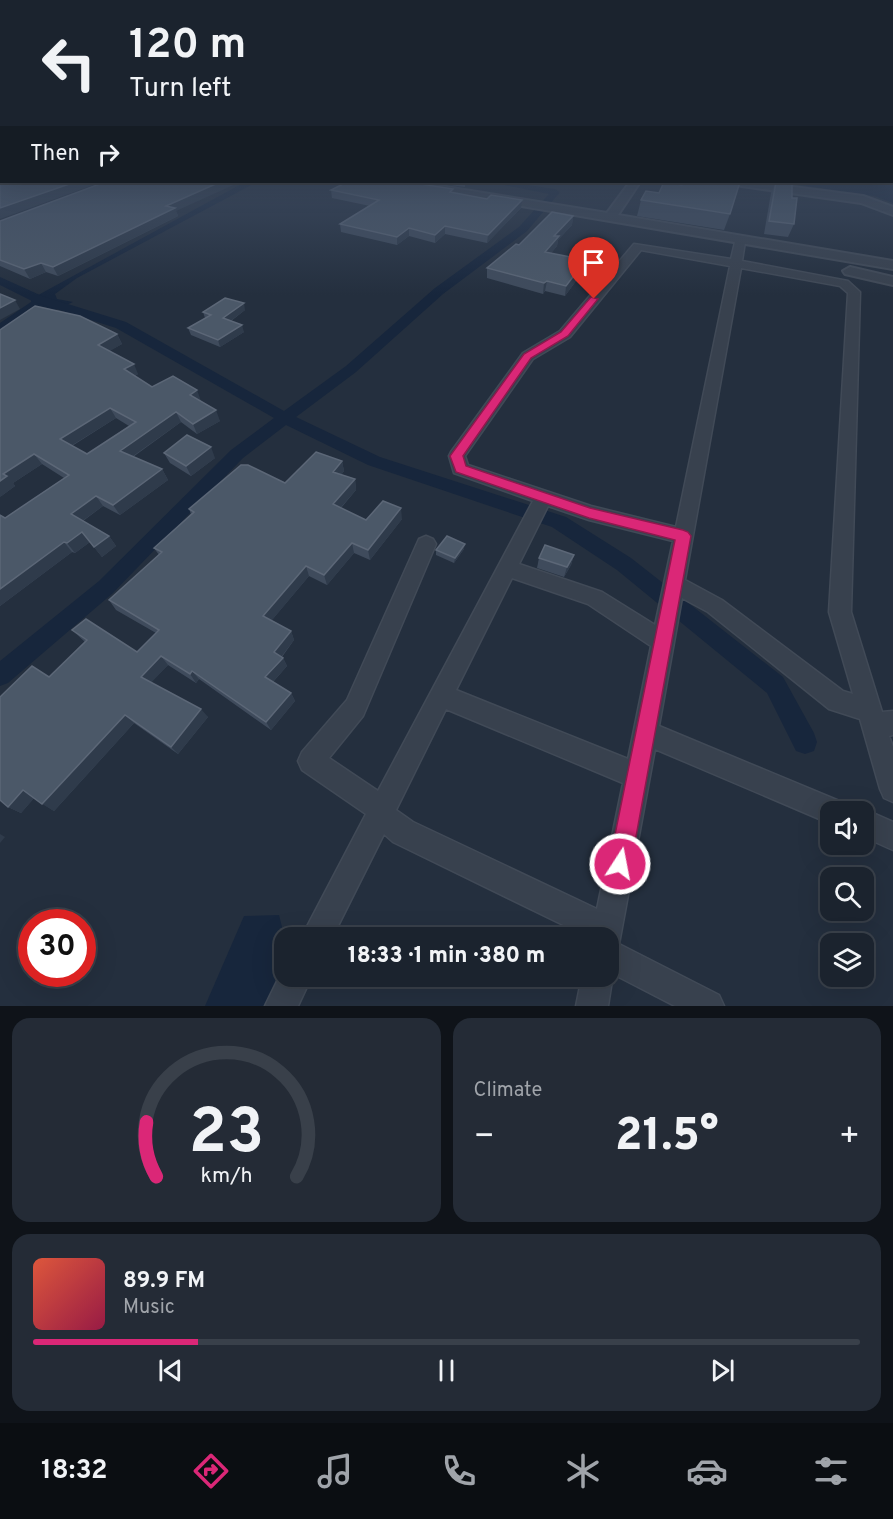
<!DOCTYPE html>
<meta charset="utf-8">
<style>
body{margin:0;font-family:Overpass,sans-serif;background:#242b36;color:#f1f3f6;height:100vh;display:flex;flex-direction:column;font-size:22px;white-space:nowrap}
*{box-sizing:border-box;margin:0}
p{font-size:20px;color:#a0a4aa}
.icon{flex:none;width:33px;height:33px;fill:none;stroke:currentColor;stroke-width:2;stroke-linecap:round;stroke-linejoin:round}
.map{position:relative;height:1006px;overflow:hidden}
.side{display:flex;flex-direction:column;gap:12px;padding:12px;background:#0f1319;flex:1}
.side>*{flex:none}
.banner{position:absolute;left:0px;top:0px;width:894px;height:183px;box-shadow:0 6px 24px #0002,0 0 0 2px #39404a;background:#1b232e;color:#f1f3f6;overflow:hidden}
.buttons{position:absolute;left:820px;top:801px;display:grid;gap:12px}
.buttons a{display:grid;place-items:center;width:54px;height:54px;border-radius:12px;background:#1b232e;box-shadow:0 6px 24px #0002,0 0 0 2px #39404a;font-size:30px}
.speed{position:absolute;left:18px;top:909px;display:flex;gap:12px;font-size:30px;font-weight:700;text-align:center}
.speed>*{display:grid;place-content:center;width:78px;height:78px;border-radius:50%;background:#1b232e;box-shadow:0 6px 24px #0002,0 0 0 2px #39404a;line-height:1}
.speed .limit{border:9px solid #d22;background:#fff;color:#111}
.pin{position:absolute;display:grid;place-items:center;width:51px;height:51px;color:#fff;margin:-62px -26px;border-radius:50% 50% 50% 0;rotate:-45deg;box-shadow:0 0 6px #0007}
.pin .icon{rotate:45deg}
.me{position:absolute;width:66px;margin:-33px;rotate:11deg;stroke-linejoin:round;filter:drop-shadow(0 0 4px #0008)}
.turn{display:flex;align-items:center;gap:21px;height:126px;padding:0 30px;font-size:27px}
.turn .icon{width:78px;height:78px;stroke-width:2.5}
.turn b{display:block;font-size:42px;line-height:51px}
.then{display:flex;align-items:center;height:57px;padding:0 30px;background:#0003;gap:12px;font-size:22px}
.big{font-size:45px;font-weight:800;line-height:1.1}
.side .tile{flex:1;display:flex;flex-direction:column;justify-content:center;gap:9px;min-width:0;padding:0 21px;border-radius:18px;background:#242b36}
.side .dial{align-items:center;gap:0}
.dial svg{height:156px;overflow:visible;fill:none;stroke:#39404a;stroke-width:7;stroke-linecap:round;text-anchor:middle}
.dial text{fill:#f1f3f6;stroke:none}
.song{display:flex;align-items:center;gap:18px}
.cover{width:72px;height:72px;border-radius:9px;background:linear-gradient(135deg,hsl(10 70% 55%),hsl(340 70% 35%))}
.played{height:6px;border-radius:3px;background:linear-gradient(90deg,#db2777 20%,#39404a 20%)}
.keys{display:flex;justify-content:space-around;direction:ltr}
.heat{display:flex;justify-content:space-between;align-items:center;font-size:33px;direction:ltr}
.side .tiles{flex:1;display:grid;gap:12px;grid-template-columns:1fr 1fr}
.tile:last-child{grid-column:span 2}
.trip{position:absolute;left:274px;top:927px;width:345px;height:60px;border-radius:18px;background:#1b232e;box-shadow:0 6px 24px #0002,0 0 0 2px #39404a;font-weight:800;line-height:60px;text-align:center}
.menu{display:flex;height:96px;justify-content:space-around;align-items:center;background:#0b0e12;color:#a0a4aa}
.menu .icon{width:42px;height:42px}
.menu .active{color:#db2777}
.menu b{font-size:27px;color:#f1f3f6}
.map>svg:first-child{display:block}
.water{fill:#17263c}
.lines{fill:none;stroke-linecap:round;stroke-linejoin:round}
.canal{fill:#17263c;fill-rule:evenodd}
.minor-casing{stroke:#414a57;stroke-width:3}
.tertiary-casing{stroke:#414a57;stroke-width:4}
.minor{fill:#38414e;fill-rule:evenodd}
.tertiary{fill:#38414e;fill-rule:evenodd}
.wall{fill:#3f4b5c;fill-rule:evenodd}
.shaded-wall{fill:#2f3b4b}
.building{fill:#4b5868;stroke:#5c6777;stroke-width:1.5;fill-rule:evenodd}
.route{fill:#db2777;stroke:#8e194d;stroke-width:1.5}
</style>
<div class="map">
<svg width="893" height="1006" viewBox="0 0 893 1006">
<rect width="100%" height="100%" fill="#242f3e"/>
<g class="water">
<path d="M893,175V203L874,196L781,182H892Z"/>
<path d="M245,182H257L77,278L55,294L57,299L73,302L55,310L39,306L29,309L0,333V323L31,302V299Z"/>
<path d="M279,915L285,939V971L264,1006H205L244,916Z"/>
</g>
<g class="lines">
<path class="canal" d="M489,182H507L555,189L560,192L527,231L443,294L356,372L296,417L380,457L566,517L631,558L783,677L814,733L817,742L814,751L805,754L796,751L767,693L617,570L552,527L368,465L286,425L243,458L113,593L8,683L0,686V661L99,581L231,450L274,418L116,328L34,302L0,285V277L42,296L126,322L284,411L346,366L435,288L519,227L549,194Z"/>
<defs>
<g id="minor">
<path d="M740,239L745,242L742,261L848,281L860,292L851,612L882,712L893,711V735L889,736L893,747V802L884,798L880,789L860,719L829,709L708,612L682,598L659,726L844,803L848,812H831V824L655,749L619,944L719,995L724,1006H675L613,974L608,1006H576L582,976H609V938H590L393,842L384,834L332,938H301L366,814L302,770L298,761L302,752L347,700L419,539L426,536L433,539L436,544L363,716L329,758L378,791L533,501L454,473L449,456L451,452L523,353L560,331L634,244L731,259L735,242ZM641,250L730,266L676,527L591,506L468,465L465,456L533,359L570,337ZM741,268L840,286L848,293L829,612L853,694L843,691L722,600L685,580ZM548,506L589,520L673,541L655,625L602,592L519,564ZM512,578L588,604L651,646L628,759L456,690ZM446,709L623,783L597,909L413,822L396,810Z"/>
<path d="M864,809L893,822V850L864,837V812H859Z"/>
<path d="M285,965V976H312L298,1006H265Z"/>
</g>
<g id="tertiary">
<rect x="892" y="164" width="1" height="6"/>
<path d="M392,182H415L607,213L630,182H640L618,215L893,261V269L398,185Z"/>
<path d="M729,182H755L863,196L893,207V215L861,203L735,185Z"/>
<path d="M850,267L893,277V285L845,274L843,271Z"/>
</g>
</defs>
<use href="#minor" class="minor-casing"/>
<use href="#tertiary" class="tertiary-casing"/>
<use href="#minor" class="minor"/>
<use href="#tertiary" class="tertiary"/>
</g>
<g class="wall">
<path d="M427,182H465V187Z"/>
<path d="M776,182L794,224L788,237L764,234L771,193Z"/>
<path d="M331,190L453,192L521,208L487,243L445,234L435,243L409,236L397,245L341,232L340,224L370,206L332,198Z"/>
<path d="M641,200L730,214L724,230L637,216Z"/>
<path d="M176,211L178,216L58,276L46,272L30,279L0,266V221Z"/>
<path d="M573,216L572,225L558,240L557,246L551,253L584,270L565,296L545,291L543,294L487,278V268Z"/>
<path d="M245,310L231,321L244,332L220,347L191,335L188,328L205,318L203,312Z"/>
<path d="M117,334L122,344L109,351L138,374L135,376L152,387L201,401L220,421L197,434L181,422L133,457L162,469L168,480L120,515L103,506L83,521L109,536L116,546L102,557L90,542L75,553L72,552L0,606V515L5,518L64,478L42,464L13,483L15,486L0,497ZM116,418L129,426L87,454L72,446Z"/>
<path d="M164,453L215,458L191,476L170,463Z"/>
<path d="M342,461L344,471L341,475L355,479L356,490L341,508L366,520L402,519L370,560L354,553L327,585L309,576L271,621L291,631L294,640L282,657L283,658L287,666L273,682L291,693L295,701L271,730L199,679L196,683L168,665L151,682L208,717L178,754L134,723L54,811L34,798L21,813L8,807L49,677L85,642L72,630L137,652L156,633L116,610L109,600L159,555L154,548L191,514L189,509L285,483Z"/>
<path d="M464,549L454,563L436,555V550Z"/>
<path d="M574,555L571,565L564,577L537,568L539,558Z"/>
</g>
<g class="shaded-wall">
<path d="M75,182H101L0,219V208Z"/>
<path d="M220,182H240L176,211L178,216L58,276L53,267L166,206Z"/>
<path d="M522,200L521,208L487,243L488,235Z"/>
<path d="M573,216L572,225L558,240L557,246L544,262L545,252L554,236Z"/>
<path d="M445,226V234L435,243V235Z"/>
<path d="M409,228V236L397,245V237Z"/>
<path d="M586,260L584,270L565,296L566,286Z"/>
<path d="M41,263L46,272L30,279L24,269Z"/>
<path d="M547,281L545,291L543,294L544,283Z"/>
<path d="M15,300L20,309L0,320V308Z"/>
<path d="M244,303L245,310L225,325L223,318Z"/>
<path d="M242,325L244,332L220,347L218,340Z"/>
<path d="M117,334L122,344L103,355L98,345Z"/>
<path d="M134,364L138,374L129,379L124,369Z"/>
<path d="M197,390L201,401L194,405L190,395Z"/>
<path d="M110,408L116,418L66,449L60,439Z"/>
<path d="M216,410L220,421L197,434L193,424Z"/>
<path d="M176,412L181,422L126,461L120,451Z"/>
<path d="M211,447L215,458L191,476L186,466Z"/>
<path d="M34,454L42,464L13,483L15,486L0,497V481L3,474Z"/>
<path d="M342,461L344,471L335,482L333,472Z"/>
<path d="M162,469L168,480L120,515L113,505Z"/>
<path d="M355,479L356,490L335,514L333,504Z"/>
<path d="M96,496L103,506L78,524L71,514Z"/>
<path d="M401,508L402,519L370,560L368,550Z"/>
<path d="M82,532L90,542L75,553L67,543Z"/>
<path d="M109,536L116,546L102,557L94,547Z"/>
<path d="M64,542L72,552L0,606V589Z"/>
<path d="M352,543L354,553L327,585L324,575Z"/>
<path d="M465,544L464,549L454,563L455,558Z"/>
<path d="M574,555L571,565L564,577L567,567Z"/>
<path d="M306,566L309,576L267,626L263,616Z"/>
<path d="M291,631L294,640L278,661L274,652Z"/>
<path d="M161,656L168,665L149,685L141,677Z"/>
<path d="M283,658L287,666L270,685L265,677Z"/>
<path d="M192,671L199,679L196,683L190,674Z"/>
<path d="M291,693L295,701L271,730L266,722Z"/>
<path d="M201,709L208,717L178,754L171,747Z"/>
<path d="M125,715L134,723L54,811L42,804Z"/>
<path d="M23,790L35,797L21,813L8,807Z"/>
<path d="M0,834L5,837L0,843Z"/>
</g>
<g class="building">
<path d="M0,154H2V182H75L0,208Z"/>
<path d="M105,182H220L166,206L175,208L53,267L41,263L24,269L0,260V221Z"/>
<path d="M347,182H408L453,189L450,192L487,199L491,195L522,200L488,235L445,226L435,235L409,228L397,237L340,224L379,200L331,190Z"/>
<path d="M664,182L682,185L684,182H740L730,214L641,200L646,191L659,193Z"/>
<path d="M776,182L792,183V198H797L794,224L769,221Z"/>
<path d="M552,212L573,216L554,236H559L545,252L586,260L566,286L547,281L544,283L487,268L516,244L519,245Z"/>
<path d="M0,294L15,300L0,308Z"/>
<path d="M225,298L244,303L223,318L242,325L218,340L188,328L211,315L203,312Z"/>
<path d="M35,306L80,316L117,334L98,345L134,364L124,369L152,387L173,376L197,390L190,395L216,410L193,424L176,412L120,451L162,469L113,505L96,496L71,514L109,536L94,547L82,532L67,543L64,542L0,589V515L5,518L69,475L34,454L3,474L7,476L0,481V330ZM110,408L136,422L87,454L60,439Z"/>
<path d="M187,435L211,447L186,466L164,453Z"/>
<path d="M316,452L342,461L333,472L355,479L333,504L366,520L383,501L401,508L368,550L352,543L324,575L306,566L263,616L291,631L274,652L283,658L265,677L291,693L266,722L192,671L190,674L161,656L141,677L201,709L171,747L125,715L42,804L23,790L8,807L0,800V697L32,666L49,677L87,640L72,630L86,619L137,652L159,630L109,600L162,552L154,548L194,512L189,509L241,465H248L285,483Z"/>
<path d="M447,536L465,544L455,558L436,550Z"/>
<path d="M545,545L574,555L567,567L539,558Z"/>
</g>
<linearGradient id="sky" x2="0" y2="1"><stop stop-color="#141a22"/><stop offset="0.52" stop-color="#3f4d63"/><stop offset="1" stop-color="#3f4d63" stop-opacity="0"/></linearGradient>
<rect width="893" height="295" fill="url(#sky)"/>
<path class="route" d="M591,297L598,299L568,336L531,358L463,456L466,466L590,508L683,530L688,532L691,536L631,864L627,871L620,874L612,871L609,864L675,540L589,518L456,472L450,456L524,354L561,332Z"/>
</svg>
<div class="buttons">
<a><svg class="icon" aria-label="sound" viewBox="0 0 24 24"><path d="M4 9h4l5-4v14l-5-4H4zM17 9q2 3 0 6"/></svg></a>
<a><svg class="icon" aria-label="search" viewBox="0 0 24 24"><circle cx="10" cy="10" r="6"/><path d="M15 15l6 6"/></svg></a>
<a><svg class="icon" aria-label="layers" viewBox="0 0 24 24"><path d="M12 4l9 5-9 5-9-5zM3 14l9 5 9-5"/></svg></a>
</div>
<div class="speed"><div class="limit">30</div></div>
<div class="pin" style="left:594px;top:299px;background:#d93025"><svg class="icon" aria-label="arrive" viewBox="0 0 24 24"><path d="M6 21V4h12l-3 4 3 4H6"/></svg></div>
<svg class="me" style="left:620px;top:864px" viewBox="-20 -20 40 40"><circle r="17" fill="#db2777" stroke="#fff" stroke-width="3"/><path d="M0-11L8 9 0 5-8 9z" fill="#fff"/></svg>
<div class="trip">18:33 · 1 min · 380 m</div>
<div class="banner">
<div class="turn"><svg class="icon" aria-label="left" viewBox="0 0 24 24"><path d="M17 20v-9H6M10 6l-5 5 5 5"/></svg><div><b>120 m</b>Turn left</div></div>
<div class="then">Then<svg class="icon" aria-label="right" viewBox="0 0 24 24"><path d="M7 20v-9h11M14 6l5 5-5 5"/></svg></div>
</div>
</div>
<section class="side">
<div class="tiles">
<div class="tile dial"><svg viewBox="0 0 100 80">
<path d="M14 69A42 42 0 1 1 86 69"/>
<path d="M14 69A42 42 0 0 1 9 41" stroke="#db2777"/>
<text x="50" y="56" font-size="32" font-weight="700">23</text>
<text x="50" y="72" font-size="11">km/h</text>
</svg></div>
<div class="tile"><p>Climate</p>
<div class="heat"><a>−</a><b class="big">21.5°</b><a>+</a></div>
</div>
<div class="tile">
<div class="song"><i class="cover"></i><div><b>89.9 FM</b><p>Music</p></div></div>
<div class="played"></div>
<div class="keys"><svg class="icon" aria-label="previous" viewBox="0 0 24 24"><path d="M18 5L8 12l10 7zM5 5v14"/></svg><svg class="icon" aria-label="pause" viewBox="0 0 24 24"><path d="M8 5v14M16 5v14"/></svg><svg class="icon" aria-label="next" viewBox="0 0 24 24"><path d="M6 5l10 7-10 7zM19 5v14"/></svg></div>
</div>
</div>
</section>
<nav class="menu">
<b>18:32</b>
<svg class="icon active" aria-label="directions" viewBox="0 0 24 24"><path d="M12 3l9 9-9 9-9-9zM9 14v-3h6M13 9l2 2-2 2"/></svg>
<svg class="icon" aria-label="music" viewBox="0 0 24 24"><path d="M9 18V5l10-2v13"/><circle cx="6" cy="18" r="3"/><circle cx="16" cy="16" r="3"/></svg>
<svg class="icon" aria-label="phone" viewBox="0 0 24 24"><path d="M5 4h4l2 5-3 2q2 4 5 5l2-3 5 2v4C11 20 4 13 5 4z"/></svg>
<svg class="icon" aria-label="climate" viewBox="0 0 24 24"><path d="M12 3v18M4 7l16 10M4 17L20 7"/></svg>
<svg class="icon" aria-label="car" viewBox="0 0 24 24"><path d="M5 17H2v-5l4-1 3-4h7l3 4 3 1v5h-3M9 17h6M6 11h13"/><circle cx="7" cy="17" r="2"/><circle cx="17" cy="17" r="2"/></svg>
<svg class="icon" aria-label="filters" viewBox="0 0 24 24"><path d="M4 7h16M4 17h16"/><circle cx="9" cy="7" r="2"/><circle cx="15" cy="17" r="2"/></svg>
</nav>
